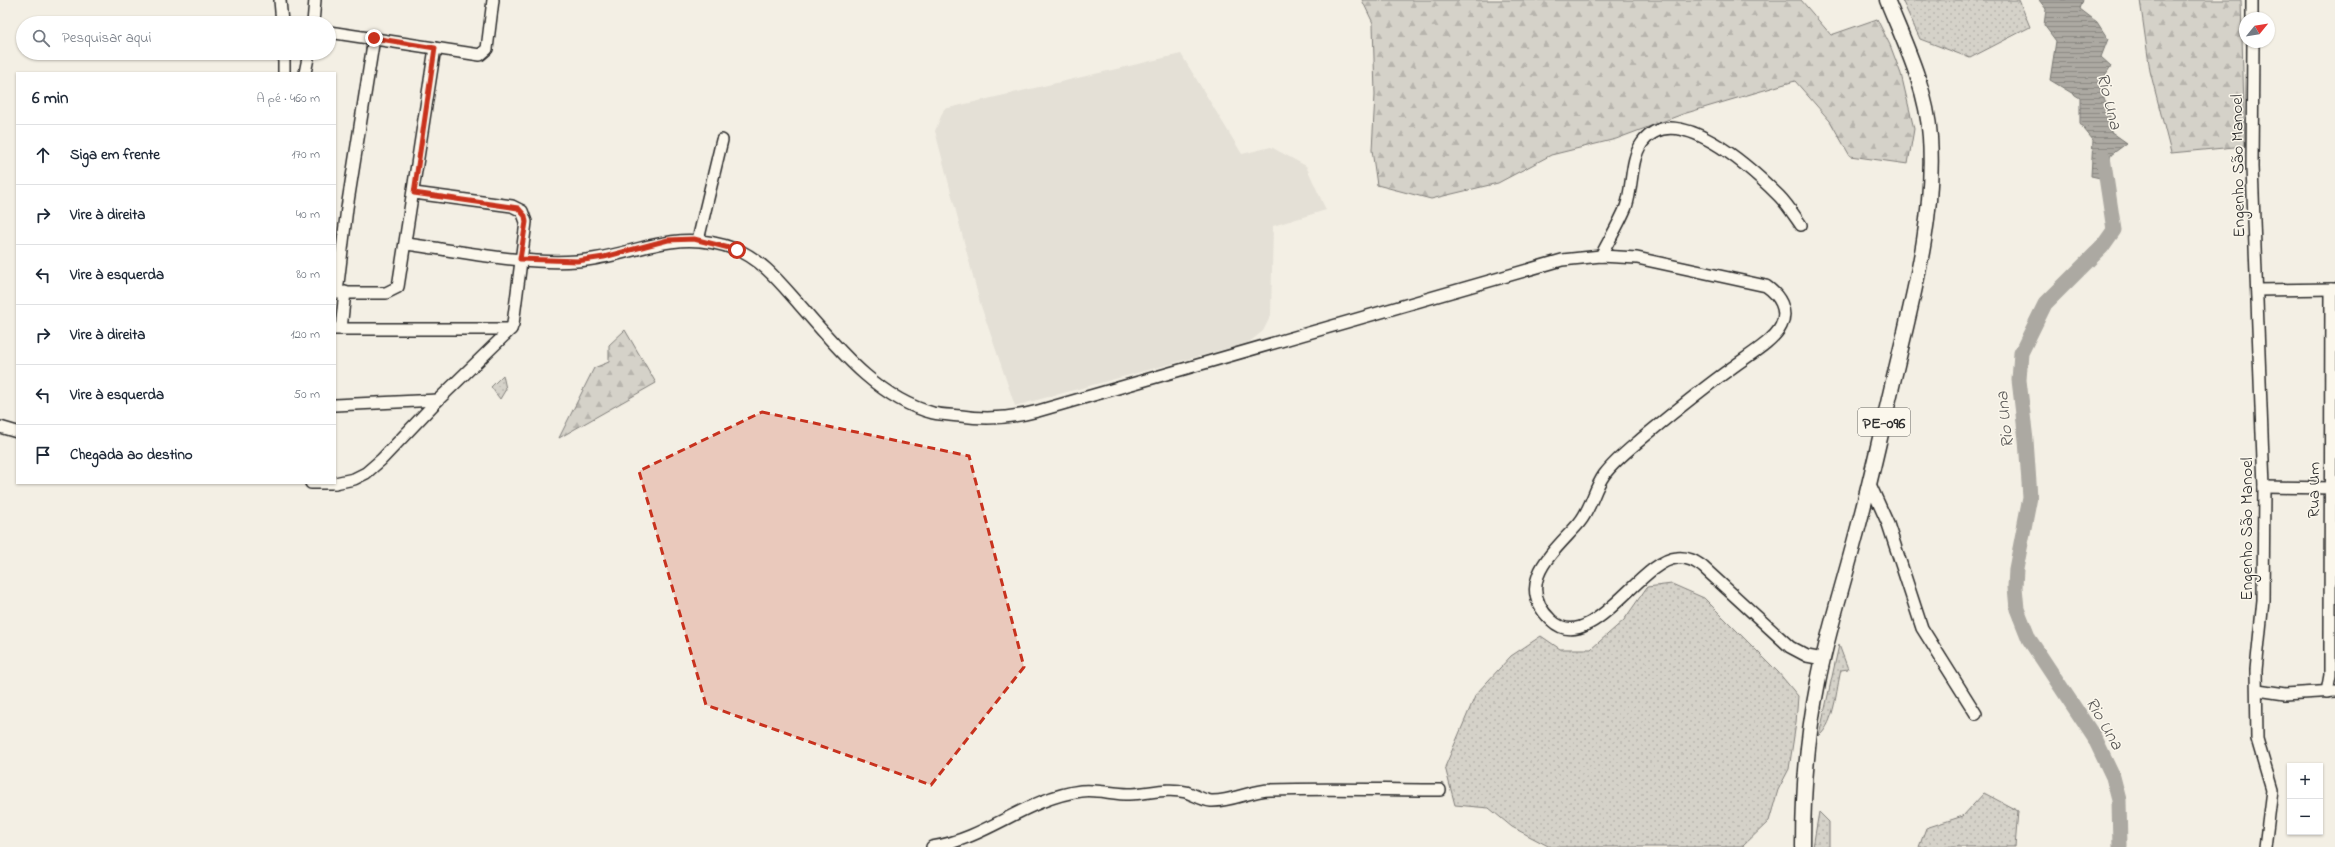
<!DOCTYPE html>
<html lang="pt">
<meta charset="utf-8">
<style>
body{margin:0;font-family:"Indie Flower",sans-serif;background:#f2f2f3;color:#1f2937}
.controls{position:absolute;right:12px;bottom:12px;display:grid;overflow:hidden;border-radius:0px;box-shadow:0 1px 3px #0004}
.controls button{width:36px;height:36px;display:grid;place-items:center;padding:0;border:0;border-bottom:1px solid #e0e1e3;background:#fff;color:#1f2937;font:20px sans-serif}
.compass{position:absolute;left:2239px;top:12px;width:36px;height:36px;border-radius:50%;background:#fff;box-shadow:0 1px 3px #0004;rotate:60deg}
.stop{position:absolute;width:12px;height:12px;margin:-9px;border:3px solid #c8321e;border-radius:50%;background:#fff}
.stop.end{background:#c8321e;border-color:#fff;box-shadow:0 1px 4px #0008}
.list{margin:0;padding:0;list-style:none}
h2{display:flex;justify-content:space-between;align-items:center;height:52px;margin:0;padding:0 16px;font-size:17px}
h2 small{font-size:13px;font-weight:400;color:#747a83}
.list li{display:grid;grid-template-columns:26px 1fr auto;gap:12px;align-items:center;box-sizing:border-box;height:60px;padding:0 16px;border-top:1px solid #e0e1e3}
.list b{display:block;font-size:15px;white-space:nowrap}
.list em{font-size:13px;font-style:normal;color:#747a83}
.icon{flex:none;width:22px;height:22px;fill:none;stroke:currentColor;stroke-width:2;stroke-linecap:round;stroke-linejoin:round}
.map{position:relative;flex:none;width:2335px;height:847px;overflow:hidden}
.search{position:absolute;background:#fff;box-shadow:0 1px 3px #0004;left:16px;top:16px;width:320px;height:44px;display:flex;align-items:center;gap:10px;box-sizing:border-box;padding:0 14px;border-radius:22px;color:#747a83;font-size:15px}
.panel{position:absolute;background:#fff;box-shadow:0 1px 3px #0004;left:16px;top:72px;width:320px;height:412px;border-radius:0px}
.map>svg:first-child{display:block}
</style>
<div class="map">
<svg width="2335" height="847" viewBox="0 0 2335 847">
<defs>
<pattern id="grass-dots" width="8" height="8" patternUnits="userSpaceOnUse"><rect width="8" height="8" fill="#d5d2c9"/><path d="M2 2h.1M6 6h.1" fill="none" stroke="#b7b4ad" stroke-width="1.8" stroke-linecap="round"/></pattern>
<pattern id="forest-firs" width="22" height="20" patternUnits="userSpaceOnUse"><rect width="22" height="20" fill="#d5d2c9"/><path d="M5 1l3.5 6h-7zM16 11l3.5 6h-7z" fill="#b7b4ad"/></pattern>
<pattern id="water-rules" width="6" height="5" patternUnits="userSpaceOnUse"><rect width="6" height="5" fill="#aca9a2"/><path d="M0 2.5h6" fill="none" stroke="#8c8a84"/></pattern>
</defs>
<rect width="100%" height="100%" fill="#f3efe4"/>
<filter id="ink" filterUnits="userSpaceOnUse"><feTurbulence type="fractalNoise" baseFrequency=".025" numOctaves="2"/><feDisplacementMap in="SourceGraphic" scale="8" xChannelSelector="R" yChannelSelector="G"/><feConvolveMatrix kernelMatrix="1 2 1 2 8 2 1 2 1" color-interpolation-filters="sRGB"/></filter>
<g filter="url(#ink)">
<!-- built -->
<polygon fill="#e4e0d6" points="1181,54 1242,154 1271,147 1306,166 1326,210 1273,226 1271,315 1263,331 1248,343 1015,406 980,303 935,131 944,109"/>
<!-- grass -->
<g fill="url(#grass-dots)" stroke="#807e7a">
<polygon points="1902,0 2019,0 2030,27 1970,58 1920,39"/>
<polygon points="503,375 506,389 500,399 491,387"/>
<polygon points="1672,584 1704,598 1778,672 1798,696 1796,723 1789,769 1778,790 1769,821 1742,847 1550,847 1512,827 1489,808 1455,805 1445,767 1476,694 1511,656 1541,636 1560,649 1591,649 1624,620 1647,587"/>
<path d="M1839,645L1848,669L1841,670C1836,690 1835,722 1819,736Z"/>
<polygon points="1984,793 2018,811 2015,847 1919,847 1926,828 1963,816"/>
<polygon points="1819,812 1829,822 1829,847 1813,847"/>
</g>
<!-- forest -->
<g fill="url(#forest-firs)" stroke="#807e7a">
<polygon points="1362,0 1801,0 1831,35 1877,19 1890,45 1901,74 1914,129 1908,164 1850,156 1830,121 1795,81 1683,114 1616,139 1551,155 1498,183 1431,199 1377,185 1372,150 1375,95 1373,23"/>
<polygon points="2140,0 2241,0 2245,146 2171,153 2150,71"/>
<polygon points="625,330 656,383 559,438 594,368 609,362 609,345"/>
</g>
<!-- water -->
<polygon fill="url(#water-rules)" stroke="#787772" points="2039,0 2083,0 2080,9 2097,22 2108,39 2101,57 2111,66 2099,85 2110,113 2110,131 2127,143 2111,155 2105,179 2091,176 2093,140 2080,124 2080,98 2050,80 2056,41 2044,25 2046,9"/>
<g fill="none" stroke-linecap="round" stroke-linejoin="round">
<!-- river -->
<polyline stroke="#aca9a2" stroke-width="15" points="2103,157 2114,230 2102,247 2045,304 2021,353 2019,380 2026,440 2030,497 2016,569 2015,587 2017,609 2029,639 2094,737 2113,777 2119,800 2120,847"/>
<defs>
<g id="minor">
<polyline points="280,0 282,23"/>
<polyline points="2252,0 2252,18"/>
<polyline points="313,23 315,0"/>
<polyline points="329,32 480,55 487,49 493,0"/>
<polyline points="2253,42 2252,167 2264,487 2263,600 2256,670 2257,739 2272,790 2265,847"/>
<polyline points="284,73 284,53"/>
<polyline points="305,73 309,53"/>
<polyline points="698,240 722,140"/>
<path d="M406,244C461,251 522,265 577,261C637,256 674,226 735,249C761,258 782,285 799,304C836,346 876,398 933,413C942,415 952,415 961,416C988,420 1012,418 1038,411L1562,260L1601,256L1637,258L1766,286C1779,295 1789,310 1781,326C1774,341 1746,357 1733,367C1703,388 1674,412 1645,436C1631,448 1615,460 1604,475C1594,489 1591,509 1579,523C1556,550 1512,583 1551,620C1590,658 1640,560 1677,558C1688,557 1695,561 1703,567L1790,647L1807,656L1823,659"/>
<path d="M1601,256C1609,240 1619,224 1626,207C1633,187 1630,160 1642,143C1675,97 1753,170 1779,196C1787,204 1794,215 1801,225"/>
<polyline points="2257,290 2335,289"/>
<polyline points="337,292 347,208 374,38"/>
<polyline points="335,293 386,293 398,287 435,48"/>
<polyline points="335,329 511,329"/>
<polyline points="341,329 345,292"/>
<polyline points="335,405 438,400"/>
<polyline points="0,427 17,432"/>
<polyline points="1869,482 1888,524 1922,628 1976,714"/>
<polyline points="311,483 334,483"/>
<polyline points="335,483 354,479 366,473 381,460 438,400 511,329 513,324 526,222 522,211 512,206 414,193"/>
<polyline points="2264,487 2335,488"/>
<polyline points="2258,690 2285,694 2335,691"/>
<polyline points="2327,692 2330,675 2330,642 2331,289"/>
<path d="M932,847C988,838 1026,798 1081,791C1097,789 1112,794 1129,794C1148,794 1166,787 1186,792C1195,795 1202,800 1211,801C1231,802 1251,790 1271,790C1327,788 1384,790 1440,790"/>
</g>
<path id="major" d="M1803,847C1803,791 1807,737 1818,682C1827,634 1843,586 1855,539C1871,481 1883,423 1897,365C1915,289 1935,215 1930,137C1927,89 1905,44 1887,0"/>
</defs>
<!-- minor casing -->
<use href="#minor" stroke="#2b2b2b" stroke-width="14"/>
<!-- major casing -->
<use href="#major" stroke="#2b2b2b" stroke-width="17"/>
<!-- minor -->
<use href="#minor" stroke="#fbf7ec" stroke-width="11"/>
<!-- major -->
<use href="#major" stroke="#fbf7ec" stroke-width="14"/>
</g>
</g>
<g fill="none" stroke-linecap="round" stroke-linejoin="round" filter="url(#ink)">
<!-- route -->
<polyline stroke="#c8321e" stroke-width="5" points="374,38 435,48 414,193 518,208 525,216 526,222 520,259 577,261 604,257 668,240 694,239 737,250"/>
</g>
<!-- marked area -->
<path fill="#c8321e" fill-opacity="0.2" stroke="#c8321e" stroke-width="3" stroke-dasharray="8 5" stroke-linejoin="round" d="M762,412L969,456L1024,667L931,785L706,705L639,471Z"/>
<g text-anchor="middle" stroke-width="3" stroke-linejoin="round" paint-order="stroke">
<!-- shield labels -->
<rect fill="#fbf7ec" stroke="#696865" stroke-width="1" x="1858" y="408" width="52" height="28" rx="3"/>
<g font-size="16" font-weight="bold" fill="#2b2b2b">
<text x="1884" y="428">PE-096</text>
</g>
<!-- street labels -->
<g font-size="17" fill="#2b2b2b" stroke="#fbf7ec">
<text transform="translate(2237 166) rotate(-91)" y="6">Engenho São Manoel</text>
<text transform="translate(2313 490) rotate(-89)" y="6">Rua Um</text>
<text transform="translate(2246 529) rotate(-90)" y="6">Engenho São Manoel</text>
</g>
<!-- water labels -->
<g font-size="18" font-style="italic" fill="#585755" stroke="#fbf7ec">
<text transform="translate(2110 101) rotate(76)" y="6">Rio Una</text>
<text transform="translate(2004 420) rotate(-96)" y="6">Rio Una</text>
<text transform="translate(2105 723) rotate(60)" y="6">Rio Una</text>
</g>
</g>
</svg>
<div class="controls">
<button>+</button>
<button>−</button>
</div>
<svg class="compass" viewBox="-18 -18 36 36"><path d="M0-13l5 13h-10z" fill="#e53935"/><path d="M0 13l5-13h-10z" fill="#747a83"/></svg>
<div class="stop" style="left:737px;top:250px"></div>
<div class="stop end" style="left:374px;top:38px"></div>
<div class="search"><svg class="icon" aria-label="search" viewBox="0 0 24 24"><circle cx="10" cy="10" r="6"/><path d="M15 15l6 6"/></svg>Pesquisar aqui</div>
<section class="panel">
<h2>6 min<small>A pé · 460 m</small></h2>
<ul class="list">
<li><svg class="icon" aria-label="ahead" viewBox="0 0 24 24"><path d="M12 20V5M6 11l6-6 6 6"/></svg><div><b>Siga em frente</b></div><em>170 m</em></li>
<li><svg class="icon" aria-label="right" viewBox="0 0 24 24"><path d="M7 20v-9h11M14 6l5 5-5 5"/></svg><div><b>Vire à direita</b></div><em>40 m</em></li>
<li><svg class="icon" aria-label="left" viewBox="0 0 24 24"><path d="M17 20v-9H6M10 6l-5 5 5 5"/></svg><div><b>Vire à esquerda</b></div><em>80 m</em></li>
<li><svg class="icon" aria-label="right" viewBox="0 0 24 24"><path d="M7 20v-9h11M14 6l5 5-5 5"/></svg><div><b>Vire à direita</b></div><em>120 m</em></li>
<li><svg class="icon" aria-label="left" viewBox="0 0 24 24"><path d="M17 20v-9H6M10 6l-5 5 5 5"/></svg><div><b>Vire à esquerda</b></div><em>50 m</em></li>
<li><svg class="icon" aria-label="arrive" viewBox="0 0 24 24"><path d="M6 21V4h12l-3 4 3 4H6"/></svg><div><b>Chegada ao destino</b></div></li>
</ul>
</section>
</div>
